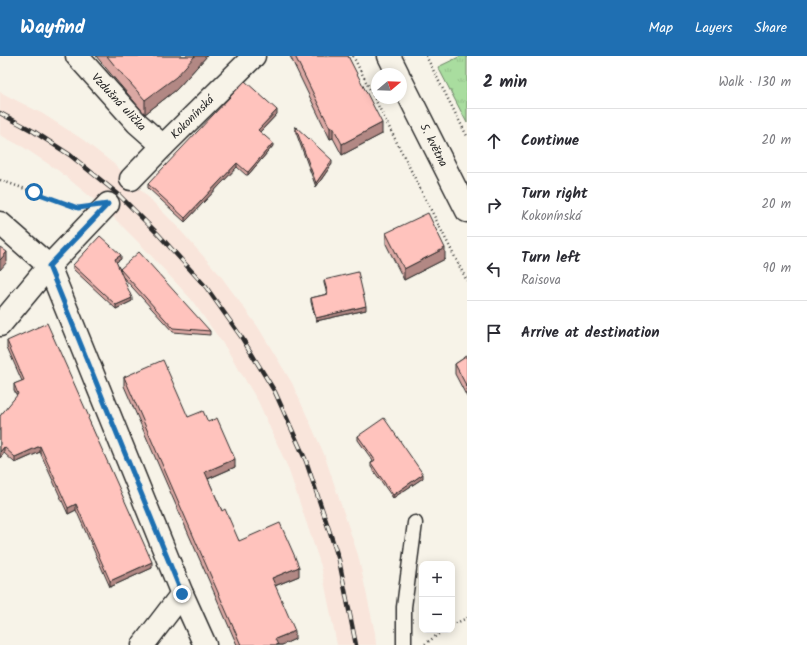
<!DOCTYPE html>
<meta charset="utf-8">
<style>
body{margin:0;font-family:Kalam,sans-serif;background:#f2f2f3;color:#2b2b33}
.controls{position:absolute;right:12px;bottom:12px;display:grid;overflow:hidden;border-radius:8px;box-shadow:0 2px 10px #0003}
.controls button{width:36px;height:36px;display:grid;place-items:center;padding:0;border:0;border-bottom:1px solid #e1e1e2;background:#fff;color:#2b2b33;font:20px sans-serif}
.compass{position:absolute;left:371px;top:12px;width:36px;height:36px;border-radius:50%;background:#fff;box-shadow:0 2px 10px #0003;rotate:71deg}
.stop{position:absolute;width:12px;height:12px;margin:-9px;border:3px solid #1f6fb2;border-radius:50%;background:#fff}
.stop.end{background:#1f6fb2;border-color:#fff;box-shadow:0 1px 4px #0008}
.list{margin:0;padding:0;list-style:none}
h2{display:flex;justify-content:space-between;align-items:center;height:52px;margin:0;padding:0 16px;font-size:17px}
h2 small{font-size:13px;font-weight:400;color:#7c7c81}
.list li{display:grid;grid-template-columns:26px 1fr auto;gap:12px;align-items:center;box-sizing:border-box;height:64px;padding:0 16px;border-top:1px solid #e1e1e2}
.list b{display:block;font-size:15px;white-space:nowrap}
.list p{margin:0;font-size:13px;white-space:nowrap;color:#7c7c81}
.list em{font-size:13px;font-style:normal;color:#7c7c81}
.icon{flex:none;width:22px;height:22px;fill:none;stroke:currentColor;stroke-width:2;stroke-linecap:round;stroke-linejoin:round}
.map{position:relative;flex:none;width:467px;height:589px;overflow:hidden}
header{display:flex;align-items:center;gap:24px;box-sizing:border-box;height:56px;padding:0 20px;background:#1f6fb2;color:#fff}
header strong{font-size:19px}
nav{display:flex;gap:22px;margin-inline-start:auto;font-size:14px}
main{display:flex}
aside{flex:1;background:#fff}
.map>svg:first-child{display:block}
</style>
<header>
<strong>Wayfind</strong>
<nav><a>Map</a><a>Layers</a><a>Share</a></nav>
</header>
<main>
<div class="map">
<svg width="467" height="589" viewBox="0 0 467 589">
<defs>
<pattern id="grass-tufts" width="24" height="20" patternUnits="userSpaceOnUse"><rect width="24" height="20" fill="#a9dd9f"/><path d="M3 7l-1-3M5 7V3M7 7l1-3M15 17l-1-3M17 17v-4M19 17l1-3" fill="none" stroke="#92be89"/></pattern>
</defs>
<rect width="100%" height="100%" fill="#f7f3e8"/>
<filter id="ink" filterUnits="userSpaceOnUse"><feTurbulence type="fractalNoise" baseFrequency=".025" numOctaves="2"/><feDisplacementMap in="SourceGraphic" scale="8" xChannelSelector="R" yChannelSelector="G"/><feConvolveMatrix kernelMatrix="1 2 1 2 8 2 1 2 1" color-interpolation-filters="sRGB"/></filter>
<g filter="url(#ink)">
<!-- built -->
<polygon fill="#f9e5db" points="0,36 43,58 82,83 114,108 131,124 172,165 220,219 258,271 292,327 324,398 358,499 375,577 376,589 337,589 321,510 288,412 258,345 226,292 191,243 144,192 104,152 59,115 23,91 0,79"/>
<!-- grass -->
<polygon fill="url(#grass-tufts)" stroke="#6a8465" points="461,0 467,0 467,67 438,11"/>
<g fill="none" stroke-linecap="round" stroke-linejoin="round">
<defs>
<polyline id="service" points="404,589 404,551 415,467"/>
<g id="minor">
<polyline points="77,0 137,67 163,90"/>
<polyline points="131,123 163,90 254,0"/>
<polyline points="0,167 49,210 182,538 205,589"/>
<polyline points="0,269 49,210 108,148"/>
<polyline points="143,589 182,538"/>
</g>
<g id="primary">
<polyline points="389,0 398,18"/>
<polyline points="401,24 467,155"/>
</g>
</defs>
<!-- service casing -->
<use href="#service" stroke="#2b2b2b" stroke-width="17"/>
<!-- minor casing -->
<use href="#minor" stroke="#2b2b2b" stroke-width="25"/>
<!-- primary casing -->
<use href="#primary" stroke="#2b2b2b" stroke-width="25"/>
<!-- path -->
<g stroke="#2b2b2b" stroke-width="2.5" stroke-dasharray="1 3" stroke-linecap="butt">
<polyline points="353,0 467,225"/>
<polyline points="426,0 467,80"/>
<polyline points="0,124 73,150"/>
<polyline points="452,569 467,562"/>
<polyline points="425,588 444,574"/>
</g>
<!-- service -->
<use href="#service" stroke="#f7f3e8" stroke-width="14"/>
<!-- minor -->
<use href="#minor" stroke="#f7f3e8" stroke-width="22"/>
<!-- primary -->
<use href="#primary" stroke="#f7f3e8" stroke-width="22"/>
<defs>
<polyline id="rail" points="0,57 33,75 70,99 118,138 158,178 206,231 242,282 275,336 306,405 339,504 356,589"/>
</defs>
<!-- rail casing -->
<use href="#rail" stroke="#2b2b2b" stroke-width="4.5"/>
<!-- rail -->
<use href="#rail" stroke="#f7f3e8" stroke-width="3" stroke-dasharray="9" stroke-linecap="butt"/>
</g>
<!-- wall -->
<g fill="#dba8a3" stroke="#2b2b2b">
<polygon points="96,0 207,0 176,34 145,58 115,23"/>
<polygon points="290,0 348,0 382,78 342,99 333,82 330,83"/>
<polygon points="277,58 260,76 273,90 248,119 246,119 237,111 185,166 148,132 148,128"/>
<polygon points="295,70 332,108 316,131 295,74"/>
<polygon points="386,177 445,203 404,224 386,188"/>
<polygon points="121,203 116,206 120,214 120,213 210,275 210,279 173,276 122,220 132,245 116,253 73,213 73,209"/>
<polygon points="324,224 366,254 316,265 311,246 311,242 327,238 324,227"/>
<polygon points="7,285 89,365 152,512 110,531 76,454 68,458 40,396 15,407 4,397 0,402 0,360 17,340 14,334 14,328 22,325 7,291"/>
<polygon points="467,300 467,341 455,318 455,308"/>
<polygon points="124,321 188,361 208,366 235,411 208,423 222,455 239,485 299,520 275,530 295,583 282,589 237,589 124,330"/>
<polygon points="358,380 423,422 393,442 371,411 371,407 373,405 358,384"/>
</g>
<!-- shaded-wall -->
<g fill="#b28884" stroke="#2b2b2b">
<polygon points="195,0 207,0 176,34 145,58 145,44"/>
<polygon points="277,54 277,58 258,78 258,74"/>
<polygon points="382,67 382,78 342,99 342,88"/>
<polygon points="333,71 333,82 330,83 330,72"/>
<polygon points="273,87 273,90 248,119 248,116"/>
<polygon points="332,104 332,108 316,131 316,127"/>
<polygon points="237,107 237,111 185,166 185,162"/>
<polygon points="445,192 445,203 404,224 404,213"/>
<polygon points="7,196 7,206 0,214 0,204"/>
<polygon points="121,199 121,203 115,207 115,203"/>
<polygon points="132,242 132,245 116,253 116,249"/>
<polygon points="366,250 366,254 316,265 316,262"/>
<polygon points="40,390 40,396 15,407 15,401"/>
<polygon points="4,391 4,397 0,402 0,396"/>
<polygon points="235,403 235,411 205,424 205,416"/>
<polygon points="423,418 423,422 393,442 393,439"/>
<polygon points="76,448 76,454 68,458 68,452"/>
<polygon points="152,506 152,512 110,531 110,525"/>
<polygon points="299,511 299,520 272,531 272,522"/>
<polygon points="295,575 295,583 282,589 275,589 275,583"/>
</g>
<!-- building -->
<g fill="#ffc3bd" stroke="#2b2b2b">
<polygon points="107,0 195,0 176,21 145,44 115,10"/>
<polygon points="295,0 348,0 382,67 342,88 333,71 330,72"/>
<polygon points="245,25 277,54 258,74 273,87 248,116 246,115 237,107 185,162 148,128"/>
<polygon points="295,70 332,104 316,127"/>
<polygon points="428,157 445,192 404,213 386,177"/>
<polygon points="100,180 121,199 115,203 132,242 116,249 73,209"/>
<polygon points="0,191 7,196 0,204"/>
<polygon points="139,196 210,275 173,272 120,213"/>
<polygon points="358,216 366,250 316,262 311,242 328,238 324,224"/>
<polygon points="47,267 89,361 88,362 152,506 110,525 76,448 68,452 40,390 15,401 4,391 0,396 0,360 18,338 14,328 24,324 7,285"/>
<polygon points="467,300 467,331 455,308"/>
<polygon points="163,304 188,361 203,355 208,366 217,362 235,403 205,416 222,455 225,453 239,485 280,467 295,501 299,511 272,522 295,575 275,583 278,589 241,589 124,321"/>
<polygon points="384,362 423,418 393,439 371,407 375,404 358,380"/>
</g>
</g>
<g fill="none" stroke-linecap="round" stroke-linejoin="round" filter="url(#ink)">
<!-- route -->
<polyline stroke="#1f6fb2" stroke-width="5" points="34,136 78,152 108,148 49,210 182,538"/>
</g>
<g text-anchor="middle" stroke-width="4" stroke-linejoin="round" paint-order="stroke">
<!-- street labels -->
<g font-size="12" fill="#2b2b2b" stroke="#f7f3e8">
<text transform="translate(119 46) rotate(47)" y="4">Vzdušná ulička</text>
<text transform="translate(192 61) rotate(-45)" y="4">Kokonínská</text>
<text transform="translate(434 89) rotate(63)" y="4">5. května</text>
</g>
</g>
</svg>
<div class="controls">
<button>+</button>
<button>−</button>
</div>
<svg class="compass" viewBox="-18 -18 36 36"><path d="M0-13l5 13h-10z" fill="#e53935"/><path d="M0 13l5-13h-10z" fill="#7c7c81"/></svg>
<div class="stop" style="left:34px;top:136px"></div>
<div class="stop end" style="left:182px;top:538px"></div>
</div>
<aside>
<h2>2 min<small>Walk · 130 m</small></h2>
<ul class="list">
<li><svg class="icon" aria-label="ahead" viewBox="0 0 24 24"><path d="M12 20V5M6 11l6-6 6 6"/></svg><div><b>Continue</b></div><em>20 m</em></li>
<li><svg class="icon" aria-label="right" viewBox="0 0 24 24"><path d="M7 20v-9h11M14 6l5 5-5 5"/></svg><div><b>Turn right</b><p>Kokonínská</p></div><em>20 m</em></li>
<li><svg class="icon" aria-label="left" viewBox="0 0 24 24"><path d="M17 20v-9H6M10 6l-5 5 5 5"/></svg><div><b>Turn left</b><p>Raisova</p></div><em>90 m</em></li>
<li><svg class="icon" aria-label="arrive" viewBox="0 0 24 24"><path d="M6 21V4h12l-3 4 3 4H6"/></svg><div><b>Arrive at destination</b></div></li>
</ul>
</aside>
</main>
